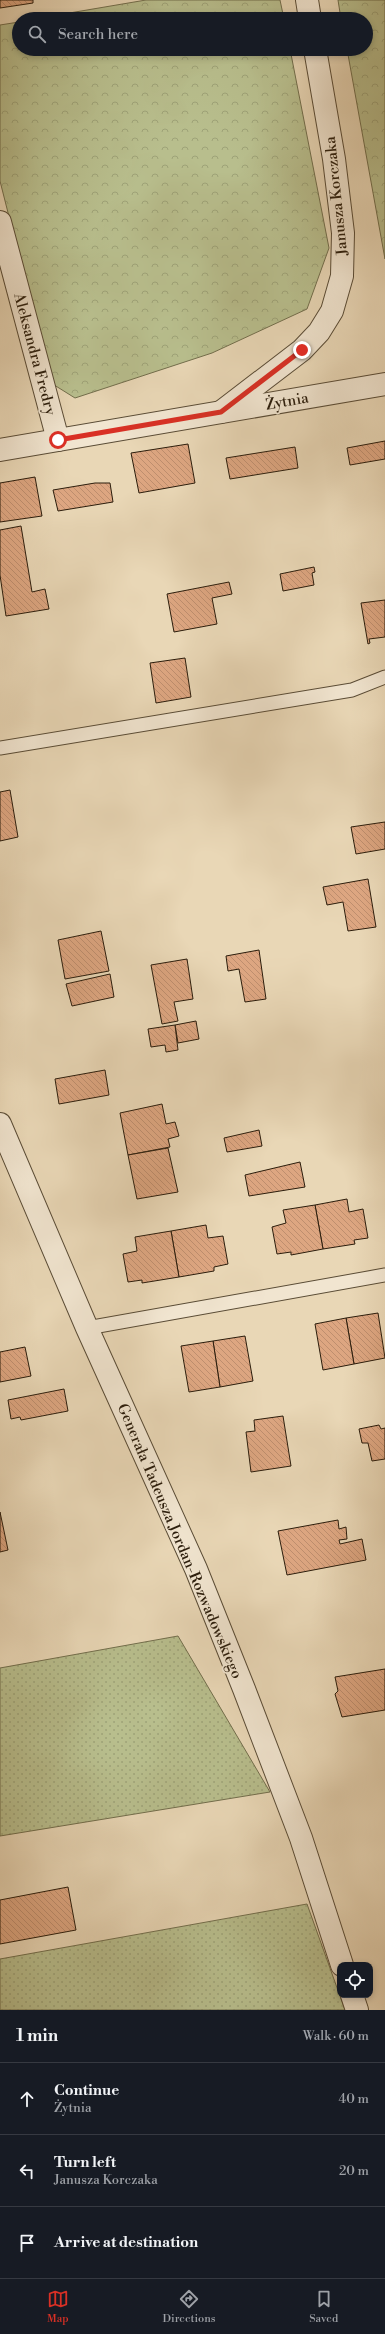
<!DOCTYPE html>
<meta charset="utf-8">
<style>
body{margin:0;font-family:"Libre Bodoni",serif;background:#242831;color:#f1f3f6}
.controls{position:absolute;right:12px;bottom:12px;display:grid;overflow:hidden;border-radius:8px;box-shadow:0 2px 6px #0003}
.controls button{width:36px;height:36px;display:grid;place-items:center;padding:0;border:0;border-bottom:1px solid #363941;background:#171b24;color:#f1f3f6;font:20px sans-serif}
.stop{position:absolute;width:12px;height:12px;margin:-9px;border:3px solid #d93025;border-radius:50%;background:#fff}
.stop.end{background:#d93025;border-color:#fff;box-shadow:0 1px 4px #0008}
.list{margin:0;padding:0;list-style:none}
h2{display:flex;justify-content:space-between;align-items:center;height:52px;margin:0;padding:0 16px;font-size:17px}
h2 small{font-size:13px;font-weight:400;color:#9ea1a6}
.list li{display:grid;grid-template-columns:26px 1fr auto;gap:12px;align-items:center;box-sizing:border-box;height:72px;padding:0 16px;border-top:1px solid #363941}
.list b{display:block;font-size:15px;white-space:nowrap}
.list p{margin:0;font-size:13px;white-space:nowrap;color:#9ea1a6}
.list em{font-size:13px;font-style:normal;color:#9ea1a6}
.icon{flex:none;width:22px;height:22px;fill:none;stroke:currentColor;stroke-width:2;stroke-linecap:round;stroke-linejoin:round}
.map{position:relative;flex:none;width:385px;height:2010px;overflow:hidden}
.search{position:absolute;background:#171b24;box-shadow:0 2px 6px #0003;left:12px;right:12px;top:12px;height:44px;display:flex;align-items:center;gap:10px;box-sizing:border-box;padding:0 14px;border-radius:22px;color:#9ea1a6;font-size:15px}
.sheet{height:268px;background:#171b24}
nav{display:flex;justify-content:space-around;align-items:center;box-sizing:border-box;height:56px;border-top:1px solid #363941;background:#171b24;font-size:11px;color:#9ea1a6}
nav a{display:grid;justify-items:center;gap:2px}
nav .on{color:#d93025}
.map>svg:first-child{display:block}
</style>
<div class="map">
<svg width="385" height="2010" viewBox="0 0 385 2010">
<defs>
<pattern id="grass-dots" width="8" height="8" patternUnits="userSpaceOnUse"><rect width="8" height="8" fill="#b8be8d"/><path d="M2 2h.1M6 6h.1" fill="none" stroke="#9ea378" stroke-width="1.8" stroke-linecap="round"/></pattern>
<pattern id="forest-crowns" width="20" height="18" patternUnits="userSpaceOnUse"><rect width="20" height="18" fill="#b8be8d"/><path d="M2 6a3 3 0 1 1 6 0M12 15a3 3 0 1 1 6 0" fill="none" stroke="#9ea378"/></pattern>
<pattern id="building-back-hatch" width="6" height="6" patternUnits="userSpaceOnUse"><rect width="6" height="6" fill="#dda681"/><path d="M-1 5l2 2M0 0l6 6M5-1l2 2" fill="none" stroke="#be8e6e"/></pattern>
</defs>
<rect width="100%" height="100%" fill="#e9d7b6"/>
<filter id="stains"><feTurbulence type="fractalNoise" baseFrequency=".005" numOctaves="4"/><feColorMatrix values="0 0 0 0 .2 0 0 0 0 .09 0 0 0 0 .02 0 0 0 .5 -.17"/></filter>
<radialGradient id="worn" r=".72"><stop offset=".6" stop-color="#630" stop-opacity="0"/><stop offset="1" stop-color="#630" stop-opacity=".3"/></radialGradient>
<!-- grass -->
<g fill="url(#grass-dots)" stroke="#726e4c">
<polygon points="178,1636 270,1792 0,1836 0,1668"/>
<polygon points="307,1904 345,2010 0,2010 0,1959"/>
</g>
<!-- forest -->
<g fill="url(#forest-crowns)" stroke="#726e4c">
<polygon points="146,0 280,0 284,19 34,19"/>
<polygon points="338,0 385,0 385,259 347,49 366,49 366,19 341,19"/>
<polygon points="19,22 19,49 290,49 329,248 307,309 212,353 75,398 51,383 0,181 0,25"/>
</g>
<!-- building -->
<g fill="url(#building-back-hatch)" stroke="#2b1d0c">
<polygon points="0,0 33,0 33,3 0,8"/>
<polygon points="385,441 385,459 350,465 347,448"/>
<polygon points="188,444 195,483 139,493 131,453"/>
<polygon points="295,447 298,468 230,479 226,458"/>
<polygon points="35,477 42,516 0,522 0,483"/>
<polygon points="95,483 110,483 113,502 58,511 53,490"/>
<polygon points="21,526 32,592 45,589 49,609 6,616 0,575 0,530"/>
<polygon points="314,567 315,572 312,573 314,585 283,591 280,574"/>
<polygon points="229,582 232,594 212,598 217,624 174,632 167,594"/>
<polygon points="385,600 385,637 369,639 370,643 368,644 361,603"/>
<polygon points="185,658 191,697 156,703 150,663"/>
<polygon points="10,790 18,837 0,841 0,792"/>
<polygon points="385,822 385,849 356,854 351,827"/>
<polygon points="368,879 376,927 348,931 343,902 327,905 323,887"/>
<polygon points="101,931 109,971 65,979 58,940"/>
<polygon points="259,950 266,999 245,1002 239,969 228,971 226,956"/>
<polygon points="187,959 193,999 174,1002 178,1021 162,1024 151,965"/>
<polygon points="110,974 114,997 72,1006 66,984"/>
<polygon points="196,1021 199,1039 178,1043 175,1025"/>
<polygon points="175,1025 178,1050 166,1052 165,1045 151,1047 148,1029"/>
<polygon points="105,1070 109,1095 59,1104 55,1079"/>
<polygon points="162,1104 166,1124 175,1122 179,1136 168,1139 170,1147 128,1155 120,1113"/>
<polygon points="259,1130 262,1146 227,1152 224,1138"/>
<polygon points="168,1148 178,1192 137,1199 128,1155"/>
<polygon points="300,1162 305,1187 249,1196 245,1175"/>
<polygon points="347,1199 349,1212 363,1209 368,1238 354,1240 355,1244 323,1249 315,1205"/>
<polygon points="315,1205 323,1249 291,1255 291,1252 277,1254 272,1227 286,1223 283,1210"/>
<polygon points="206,1225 208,1238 223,1236 228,1264 214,1267 214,1271 179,1277 171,1231"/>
<polygon points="171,1231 179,1277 142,1283 142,1280 128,1282 123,1254 137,1251 135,1237"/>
<polygon points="378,1313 385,1358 354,1364 346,1318"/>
<polygon points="346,1318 354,1364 323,1370 315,1324"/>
<polygon points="245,1336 253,1381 220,1387 213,1341"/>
<polygon points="213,1341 220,1387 189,1392 181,1346"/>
<polygon points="25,1347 31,1376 0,1382 0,1352"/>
<polygon points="64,1389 68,1411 21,1420 20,1417 11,1419 8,1400"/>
<polygon points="283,1416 291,1466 251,1472 246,1432 255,1431 254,1420"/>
<polygon points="379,1425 381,1429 385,1428 385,1459 372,1461 368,1443 362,1443 359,1429"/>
<polygon points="0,1512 8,1550 0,1552"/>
<polygon points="338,1520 339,1529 346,1527 347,1539 339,1540 340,1544 362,1539 366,1560 287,1575 278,1531"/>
<polygon points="385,1669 385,1710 342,1717 335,1694 338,1691 335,1677"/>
<polygon points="68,1887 76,1930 0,1944 0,1900"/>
</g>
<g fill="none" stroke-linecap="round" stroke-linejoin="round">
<defs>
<g id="service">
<polyline points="0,748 352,690 385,677"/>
<polyline points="87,1328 385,1275"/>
</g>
<g id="minor">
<polyline points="307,0 310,19"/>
<polyline points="0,222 58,440"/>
<polyline points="221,412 302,350 319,332 332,311 342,276 343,233 334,159 315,49"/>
<polyline points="0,450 385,384"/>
<polyline points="0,1124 87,1328 196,1569 244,1689 301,1838 342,1965"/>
<polyline points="352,1995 357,2010"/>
</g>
</defs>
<!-- service casing -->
<use href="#service" stroke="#5a4c36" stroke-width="15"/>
<!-- minor casing -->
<use href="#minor" stroke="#5a4c36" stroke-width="24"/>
<!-- service -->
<use href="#service" stroke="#f1e5d0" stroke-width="13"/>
<!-- minor -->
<use href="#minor" stroke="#f1e5d0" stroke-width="22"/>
</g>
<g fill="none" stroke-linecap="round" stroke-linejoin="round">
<!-- route -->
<polyline stroke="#d93025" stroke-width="5" points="58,440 221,412 302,350"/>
</g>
<g text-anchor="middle" stroke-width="3.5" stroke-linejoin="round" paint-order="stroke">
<!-- street labels -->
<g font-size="15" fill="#2b1d0c" stroke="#f1e5d0">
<text transform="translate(336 196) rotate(-96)" y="5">Janusza Korczaka</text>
<text transform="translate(35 354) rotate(75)" y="5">Aleksandra Fredry</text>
<text transform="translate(287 401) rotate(-10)" y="5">Żytnia</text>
<text transform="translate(180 1541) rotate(67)" y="5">Generała Tadeusza Jordan-Rozwadowskiego</text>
</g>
</g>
<rect width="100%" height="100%" filter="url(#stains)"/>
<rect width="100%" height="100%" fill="url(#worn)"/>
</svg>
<div class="controls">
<button><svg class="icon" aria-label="locate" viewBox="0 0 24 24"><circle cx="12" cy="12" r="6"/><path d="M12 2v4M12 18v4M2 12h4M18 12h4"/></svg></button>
</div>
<div class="stop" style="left:58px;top:440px"></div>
<div class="stop end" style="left:302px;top:350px"></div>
<div class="search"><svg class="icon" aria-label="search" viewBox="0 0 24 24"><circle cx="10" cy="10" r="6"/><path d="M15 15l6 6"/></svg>Search here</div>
</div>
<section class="sheet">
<h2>1 min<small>Walk · 60 m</small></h2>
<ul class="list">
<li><svg class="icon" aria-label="ahead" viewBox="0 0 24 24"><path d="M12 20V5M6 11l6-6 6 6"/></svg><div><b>Continue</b><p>Żytnia</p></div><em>40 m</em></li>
<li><svg class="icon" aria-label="left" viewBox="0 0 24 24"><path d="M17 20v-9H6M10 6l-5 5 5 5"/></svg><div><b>Turn left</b><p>Janusza Korczaka</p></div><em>20 m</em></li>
<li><svg class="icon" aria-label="arrive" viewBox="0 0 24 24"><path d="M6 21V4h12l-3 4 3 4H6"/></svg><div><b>Arrive at destination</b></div></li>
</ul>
</section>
<nav>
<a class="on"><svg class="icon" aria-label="map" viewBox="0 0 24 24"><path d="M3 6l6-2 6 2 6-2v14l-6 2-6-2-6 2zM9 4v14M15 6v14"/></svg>Map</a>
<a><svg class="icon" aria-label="directions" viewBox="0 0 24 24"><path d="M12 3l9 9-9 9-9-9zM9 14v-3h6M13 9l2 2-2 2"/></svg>Directions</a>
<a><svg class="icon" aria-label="saved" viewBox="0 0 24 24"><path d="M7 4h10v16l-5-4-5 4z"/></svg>Saved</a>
</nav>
